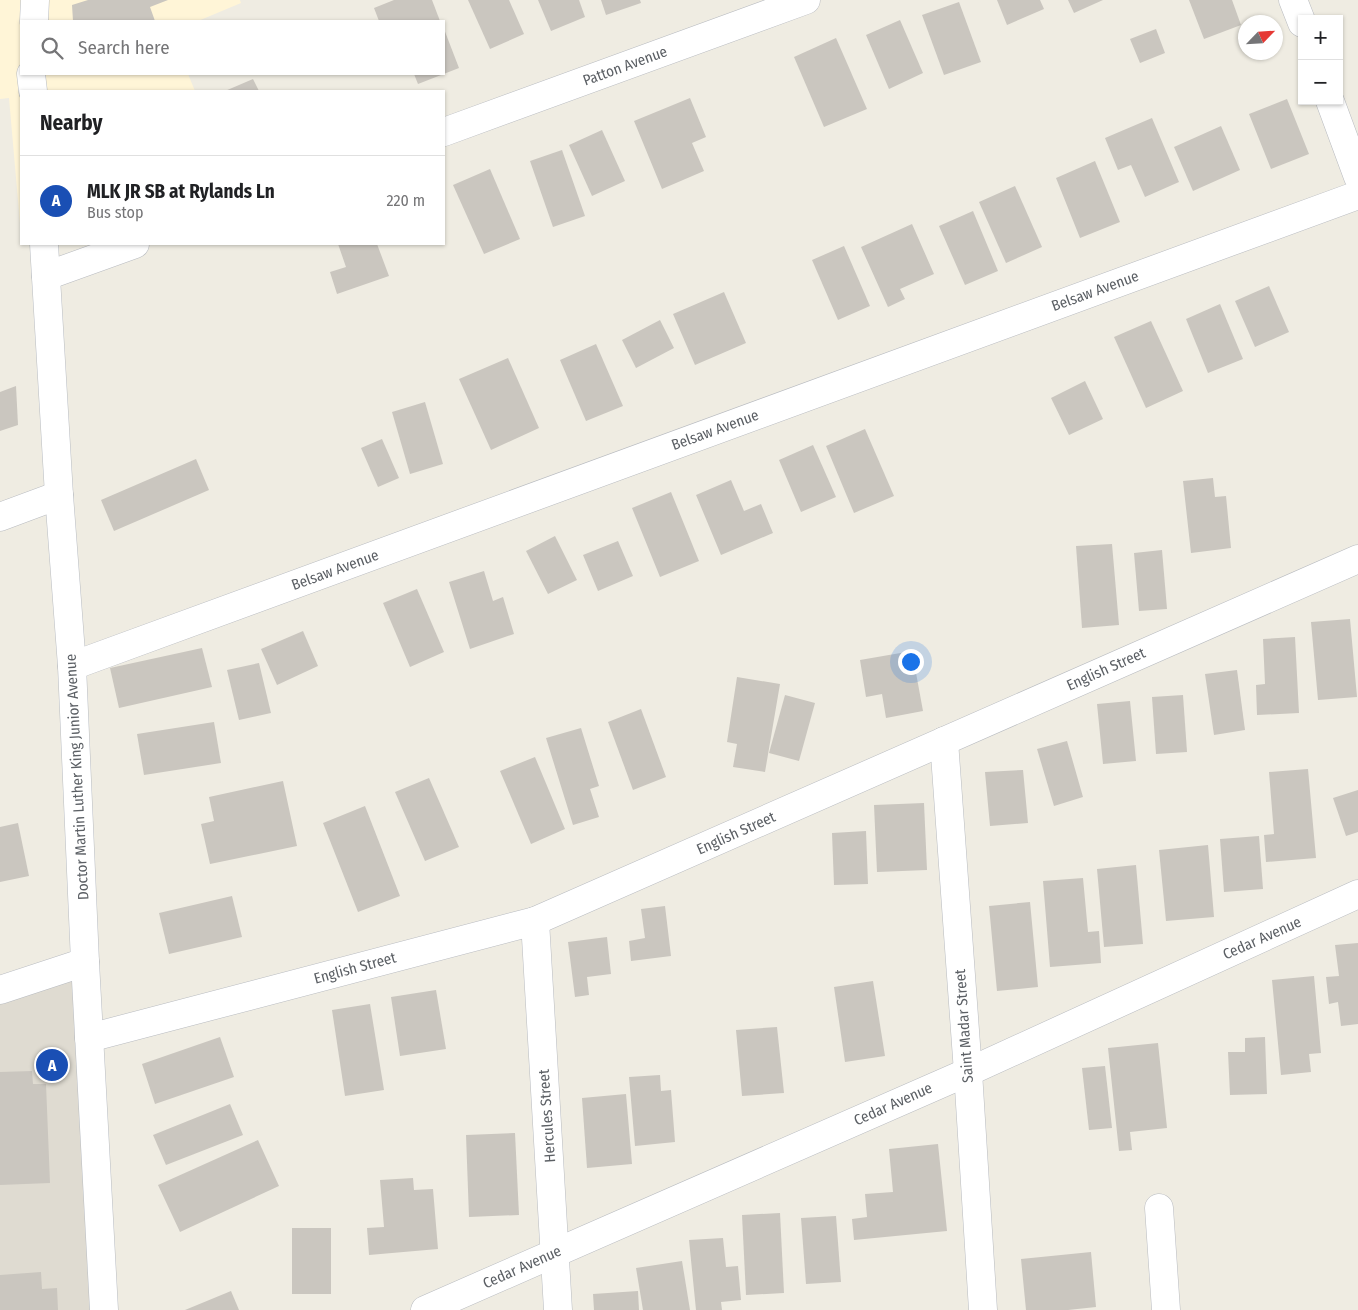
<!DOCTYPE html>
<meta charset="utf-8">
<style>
body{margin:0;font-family:"Fira Sans Condensed",sans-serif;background:#f2f2f2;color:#202124}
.controls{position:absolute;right:15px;top:15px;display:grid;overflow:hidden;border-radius:0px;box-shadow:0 1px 4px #0004}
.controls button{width:45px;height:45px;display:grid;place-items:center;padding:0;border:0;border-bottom:1px solid #e0e0e0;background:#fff;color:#202124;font:25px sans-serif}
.compass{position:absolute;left:1238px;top:15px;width:45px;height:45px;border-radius:50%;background:#fff;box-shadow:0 1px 4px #0004;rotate:65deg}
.you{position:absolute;left:910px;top:661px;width:18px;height:18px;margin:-12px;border:4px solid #fff;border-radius:50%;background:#1a73e8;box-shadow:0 0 0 8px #1a73e833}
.badge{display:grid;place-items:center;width:32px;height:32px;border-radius:50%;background:#2563eb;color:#fff;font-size:16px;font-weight:700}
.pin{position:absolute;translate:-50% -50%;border:2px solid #fff;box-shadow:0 1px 5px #0006}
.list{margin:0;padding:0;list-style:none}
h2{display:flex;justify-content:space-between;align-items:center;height:65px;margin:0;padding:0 20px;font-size:21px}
h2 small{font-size:16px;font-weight:400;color:#757577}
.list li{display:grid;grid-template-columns:32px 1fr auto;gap:15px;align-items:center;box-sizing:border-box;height:90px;padding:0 20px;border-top:1px solid #e0e0e0}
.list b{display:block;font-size:19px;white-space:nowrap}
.list p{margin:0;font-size:16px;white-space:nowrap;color:#757577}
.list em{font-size:16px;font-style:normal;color:#757577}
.icon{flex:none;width:28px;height:28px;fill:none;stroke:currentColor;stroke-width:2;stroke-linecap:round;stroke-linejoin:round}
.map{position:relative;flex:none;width:1358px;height:1310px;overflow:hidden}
.search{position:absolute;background:#fff;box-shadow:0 1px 4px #0004;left:20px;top:20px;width:425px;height:55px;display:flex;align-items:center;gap:12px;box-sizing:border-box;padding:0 18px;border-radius:0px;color:#757577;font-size:19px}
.panel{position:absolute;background:#fff;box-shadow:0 1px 4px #0004;left:20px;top:90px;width:425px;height:155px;border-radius:0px}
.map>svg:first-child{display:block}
</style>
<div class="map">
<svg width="1358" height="1310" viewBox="0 0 1358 1310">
<rect width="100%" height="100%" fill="#efece2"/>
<!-- commercial -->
<polygon fill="#fff5d7" points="0,0 240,0 241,3 198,21 21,21 21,74 188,74 195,91 21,91 21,235 9,98 0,99"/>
<!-- education -->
<polygon fill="#dfdbd1" points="85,962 104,1310 0,1310 0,990"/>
<!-- building -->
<g fill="#cac6bf">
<polygon points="88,0 168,0 150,7 155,21 73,21 72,5"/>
<polygon points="394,0 432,0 440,21 379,21 374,8"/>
<polygon points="468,0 509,0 524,34 490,49"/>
<polygon points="538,0 579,0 585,17 551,31"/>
<polygon points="601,0 640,0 641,3 606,15"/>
<polygon points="997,0 1040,0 1044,9 1007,25"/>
<polygon points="1068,0 1103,0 1074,13"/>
<polygon points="1189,0 1232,0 1241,25 1204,39"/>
<polygon points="959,2 981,62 944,75 922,15"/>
<polygon points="900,20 923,73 889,89 866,35"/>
<polygon points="444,29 459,68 418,84 414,74 444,74"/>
<polygon points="1156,29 1165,53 1140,63 1130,39"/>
<polygon points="836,38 867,109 824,127 794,57"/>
<polygon points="253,79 259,91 225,91"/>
<polygon points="690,98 706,137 692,143 704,171 662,189 634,121"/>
<polygon points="1287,99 1309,154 1271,169 1249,114"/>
<polygon points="1152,118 1179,182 1145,197 1131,165 1118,170 1105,138"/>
<polygon points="1221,126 1240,170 1193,191 1174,147"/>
<polygon points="602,130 625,181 592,196 569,145"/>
<polygon points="562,150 585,216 553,227 530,161"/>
<polygon points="1095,161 1120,222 1080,238 1056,178"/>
<polygon points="490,169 520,239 484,254 453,185"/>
<polygon points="1015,186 1042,247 1006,263 979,202"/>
<polygon points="973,211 998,271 965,285 939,226"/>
<polygon points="912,224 934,274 900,289 905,299 888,307 861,247"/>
<polygon points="338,244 377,244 389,276 337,294 330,272 346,267"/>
<polygon points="844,246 870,306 838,320 812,260"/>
<polygon points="1269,286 1289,332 1255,347 1235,301"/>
<polygon points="724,292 746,343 695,365 673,314"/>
<polygon points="1220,304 1243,359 1208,373 1186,319"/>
<polygon points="660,320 674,348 636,368 622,340"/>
<polygon points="1151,321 1183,391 1146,408 1114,337"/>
<polygon points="596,344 623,406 586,421 560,360"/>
<polygon points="508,358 539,428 491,450 459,379"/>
<polygon points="1085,381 1103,419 1069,435 1051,398"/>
<polygon points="16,386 18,425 0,431 0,392"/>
<polygon points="425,402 443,464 410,474 392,412"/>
<polygon points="865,429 894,496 854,513 826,446"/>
<polygon points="382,439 399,478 378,487 361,448"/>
<polygon points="813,445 836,497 801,512 779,460"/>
<polygon points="196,459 209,490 114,531 101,500"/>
<polygon points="1213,478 1215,497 1226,496 1231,548 1191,553 1183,481"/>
<polygon points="731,480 744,511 761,504 773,533 721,555 696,495"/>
<polygon points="671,492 699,561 660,577 632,508"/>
<polygon points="555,536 577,580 548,594 526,551"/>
<polygon points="618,541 633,576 598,591 583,555"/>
<polygon points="1112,544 1119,625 1082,628 1076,546"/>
<polygon points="1162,550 1167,609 1139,611 1134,553"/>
<polygon points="484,571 493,601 503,597 514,634 470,649 449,582"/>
<polygon points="417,589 444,652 410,667 383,603"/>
<polygon points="1350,619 1357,697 1318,700 1311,622"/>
<polygon points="303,631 318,666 277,685 261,649"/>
<polygon points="1295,637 1299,713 1257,715 1256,685 1265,684 1263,639"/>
<polygon points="202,648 212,687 119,708 110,668"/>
<polygon points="912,651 923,711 886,718 882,694 866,697 860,660"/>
<polygon points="259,663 271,713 239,720 227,670"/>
<polygon points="1237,670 1245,730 1214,735 1205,674"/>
<polygon points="737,677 780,684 765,772 733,767 737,744 727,742"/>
<polygon points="785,695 815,703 799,761 769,753"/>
<polygon points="1183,695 1187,752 1156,754 1152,697"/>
<polygon points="1130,701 1136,761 1103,764 1097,704"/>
<polygon points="641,709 666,777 633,790 608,722"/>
<polygon points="214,722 221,763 144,775 137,734"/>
<polygon points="581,728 599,786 590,789 599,817 573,825 546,738"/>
<polygon points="1067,741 1083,797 1054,806 1037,749"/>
<polygon points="535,757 565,829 531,844 500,771"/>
<polygon points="1308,769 1316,858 1266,862 1264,835 1274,834 1269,772"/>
<polygon points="1023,770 1028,823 990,826 985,772"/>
<polygon points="429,778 459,847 425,861 395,792"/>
<polygon points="283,781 297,846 210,864 201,824 214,821 209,797"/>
<polygon points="1358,790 1358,832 1346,836 1333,798"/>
<polygon points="924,803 927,870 877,872 874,805"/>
<polygon points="365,806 400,896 358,912 323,823"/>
<polygon points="18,823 29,876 0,882 0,827"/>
<polygon points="866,831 868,884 834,885 832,833"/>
<polygon points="1259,836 1263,889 1224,892 1220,839"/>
<polygon points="1208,845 1214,917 1166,921 1159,850"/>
<polygon points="1136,865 1143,944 1104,947 1097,869"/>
<polygon points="1083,878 1088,932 1099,931 1101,963 1050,967 1043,881"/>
<polygon points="232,896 242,937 169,954 159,913"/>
<polygon points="1030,902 1038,987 997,991 989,906"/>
<polygon points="665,906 671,956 631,961 629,941 645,938 641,909"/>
<polygon points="607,937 611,974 587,977 589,995 575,997 568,942"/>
<polygon points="1358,943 1358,1024 1341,1026 1338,1002 1329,1004 1326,977 1339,976 1335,945"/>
<polygon points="1314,976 1321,1053 1309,1054 1311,1072 1281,1075 1272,980"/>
<polygon points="873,981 885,1056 845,1062 834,987"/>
<polygon points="436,990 446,1049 400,1056 391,997"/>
<polygon points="370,1004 384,1090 345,1096 332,1010"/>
<polygon points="777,1027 784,1093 742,1096 736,1030"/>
<polygon points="220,1037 234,1077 155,1104 142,1064"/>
<polygon points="1265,1037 1267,1094 1230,1095 1228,1052 1245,1052 1245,1038"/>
<polygon points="1158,1043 1167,1128 1130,1132 1132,1150 1119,1151 1108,1048"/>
<polygon points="1105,1066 1112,1128 1089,1130 1082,1068"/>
<polygon points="32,1071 33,1084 46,1084 50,1183 0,1185 0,1072"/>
<polygon points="660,1075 661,1091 671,1090 675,1142 635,1146 629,1077"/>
<polygon points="626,1094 632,1164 587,1168 582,1098"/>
<polygon points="230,1104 243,1135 166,1165 153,1135"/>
<polygon points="515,1133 519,1215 469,1217 466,1135"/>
<polygon points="258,1140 279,1186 180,1232 158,1185"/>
<polygon points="938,1144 947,1231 854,1240 852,1219 867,1217 865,1194 893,1192 889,1149"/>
<polygon points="413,1178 414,1190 433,1189 438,1249 369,1255 367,1228 384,1227 380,1180"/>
<polygon points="780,1213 784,1293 746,1295 742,1215"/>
<polygon points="836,1216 841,1282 806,1284 801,1218"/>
<rect x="292" y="1228" width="39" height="66"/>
<polygon points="723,1238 726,1267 738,1266 741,1300 721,1302 722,1310 696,1310 689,1240"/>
<polygon points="1091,1252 1096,1307 1068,1310 1026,1310 1021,1259"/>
<polygon points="682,1261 690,1310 643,1310 636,1268"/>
<polygon points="41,1272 42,1289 57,1288 58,1310 0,1310 0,1275"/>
<polygon points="231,1291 239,1310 185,1310"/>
<polygon points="638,1291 639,1310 594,1310 593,1294"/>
</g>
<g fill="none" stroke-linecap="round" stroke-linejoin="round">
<defs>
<g id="minor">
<polyline points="1293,0 1302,23"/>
<polyline points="1330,101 1358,177"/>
<polyline points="444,132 806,0"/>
<polyline points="46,276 135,244"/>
<polyline points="0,517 59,495"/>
<polyline points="72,666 1358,195"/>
<polyline points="944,741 968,1072 983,1310"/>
<polyline points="535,921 558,1310"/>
<polyline points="0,990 85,962"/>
<polyline points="89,1038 535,921 1358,559"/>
<polyline points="1159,1208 1166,1310"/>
<polyline points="425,1310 968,1072 1358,894"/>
</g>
<g id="secondary">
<polyline points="34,21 35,0"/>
<polyline points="31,74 33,91"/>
<polyline points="44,244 59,495 72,666 85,962 104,1310"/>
</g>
</defs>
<!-- minor casing -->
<use href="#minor" stroke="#b8bbc0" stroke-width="29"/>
<!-- secondary casing -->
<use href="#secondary" stroke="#b8bcc2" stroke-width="29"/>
<!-- minor -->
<use href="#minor" stroke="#fff" stroke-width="28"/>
<!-- secondary -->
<use href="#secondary" stroke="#fff" stroke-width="28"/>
</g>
<g text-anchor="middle" stroke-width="4" stroke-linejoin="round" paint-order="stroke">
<!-- street labels -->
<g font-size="15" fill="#5b5f64" stroke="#fff">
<text transform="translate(625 66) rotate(-20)" y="5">Patton Avenue</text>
<text transform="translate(1095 291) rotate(-20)" y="5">Belsaw Avenue</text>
<text transform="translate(715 430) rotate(-20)" y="5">Belsaw Avenue</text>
<text transform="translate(335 570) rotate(-20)" y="5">Belsaw Avenue</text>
<text transform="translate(1106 669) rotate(-24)" y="5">English Street</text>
<text transform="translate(77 777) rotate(-93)" y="5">Doctor Martin Luther King Junior Avenue</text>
<text transform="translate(736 833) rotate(-24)" y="5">English Street</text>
<text transform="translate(1262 938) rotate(-24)" y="5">Cedar Avenue</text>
<text transform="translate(355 968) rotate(-15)" y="5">English Street</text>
<text transform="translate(964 1026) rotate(-94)" y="5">Saint Madar Street</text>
<text transform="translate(893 1104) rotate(-24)" y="5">Cedar Avenue</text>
<text transform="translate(547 1116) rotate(-94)" y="5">Hercules Street</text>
<text transform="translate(522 1267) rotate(-24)" y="5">Cedar Avenue</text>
</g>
</g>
</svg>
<div class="controls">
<button>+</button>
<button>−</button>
</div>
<svg class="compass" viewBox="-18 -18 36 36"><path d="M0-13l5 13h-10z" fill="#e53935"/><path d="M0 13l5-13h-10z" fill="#757577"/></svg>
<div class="you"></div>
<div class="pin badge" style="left:52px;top:1065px;background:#1a4fb4">A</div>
<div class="search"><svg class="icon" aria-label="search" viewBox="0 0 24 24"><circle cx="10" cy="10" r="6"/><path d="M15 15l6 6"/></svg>Search here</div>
<section class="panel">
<h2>Nearby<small></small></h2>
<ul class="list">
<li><span class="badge" style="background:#1a4fb4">A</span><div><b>MLK JR SB at Rylands Ln</b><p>Bus stop</p></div><em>220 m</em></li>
</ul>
</section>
</div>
